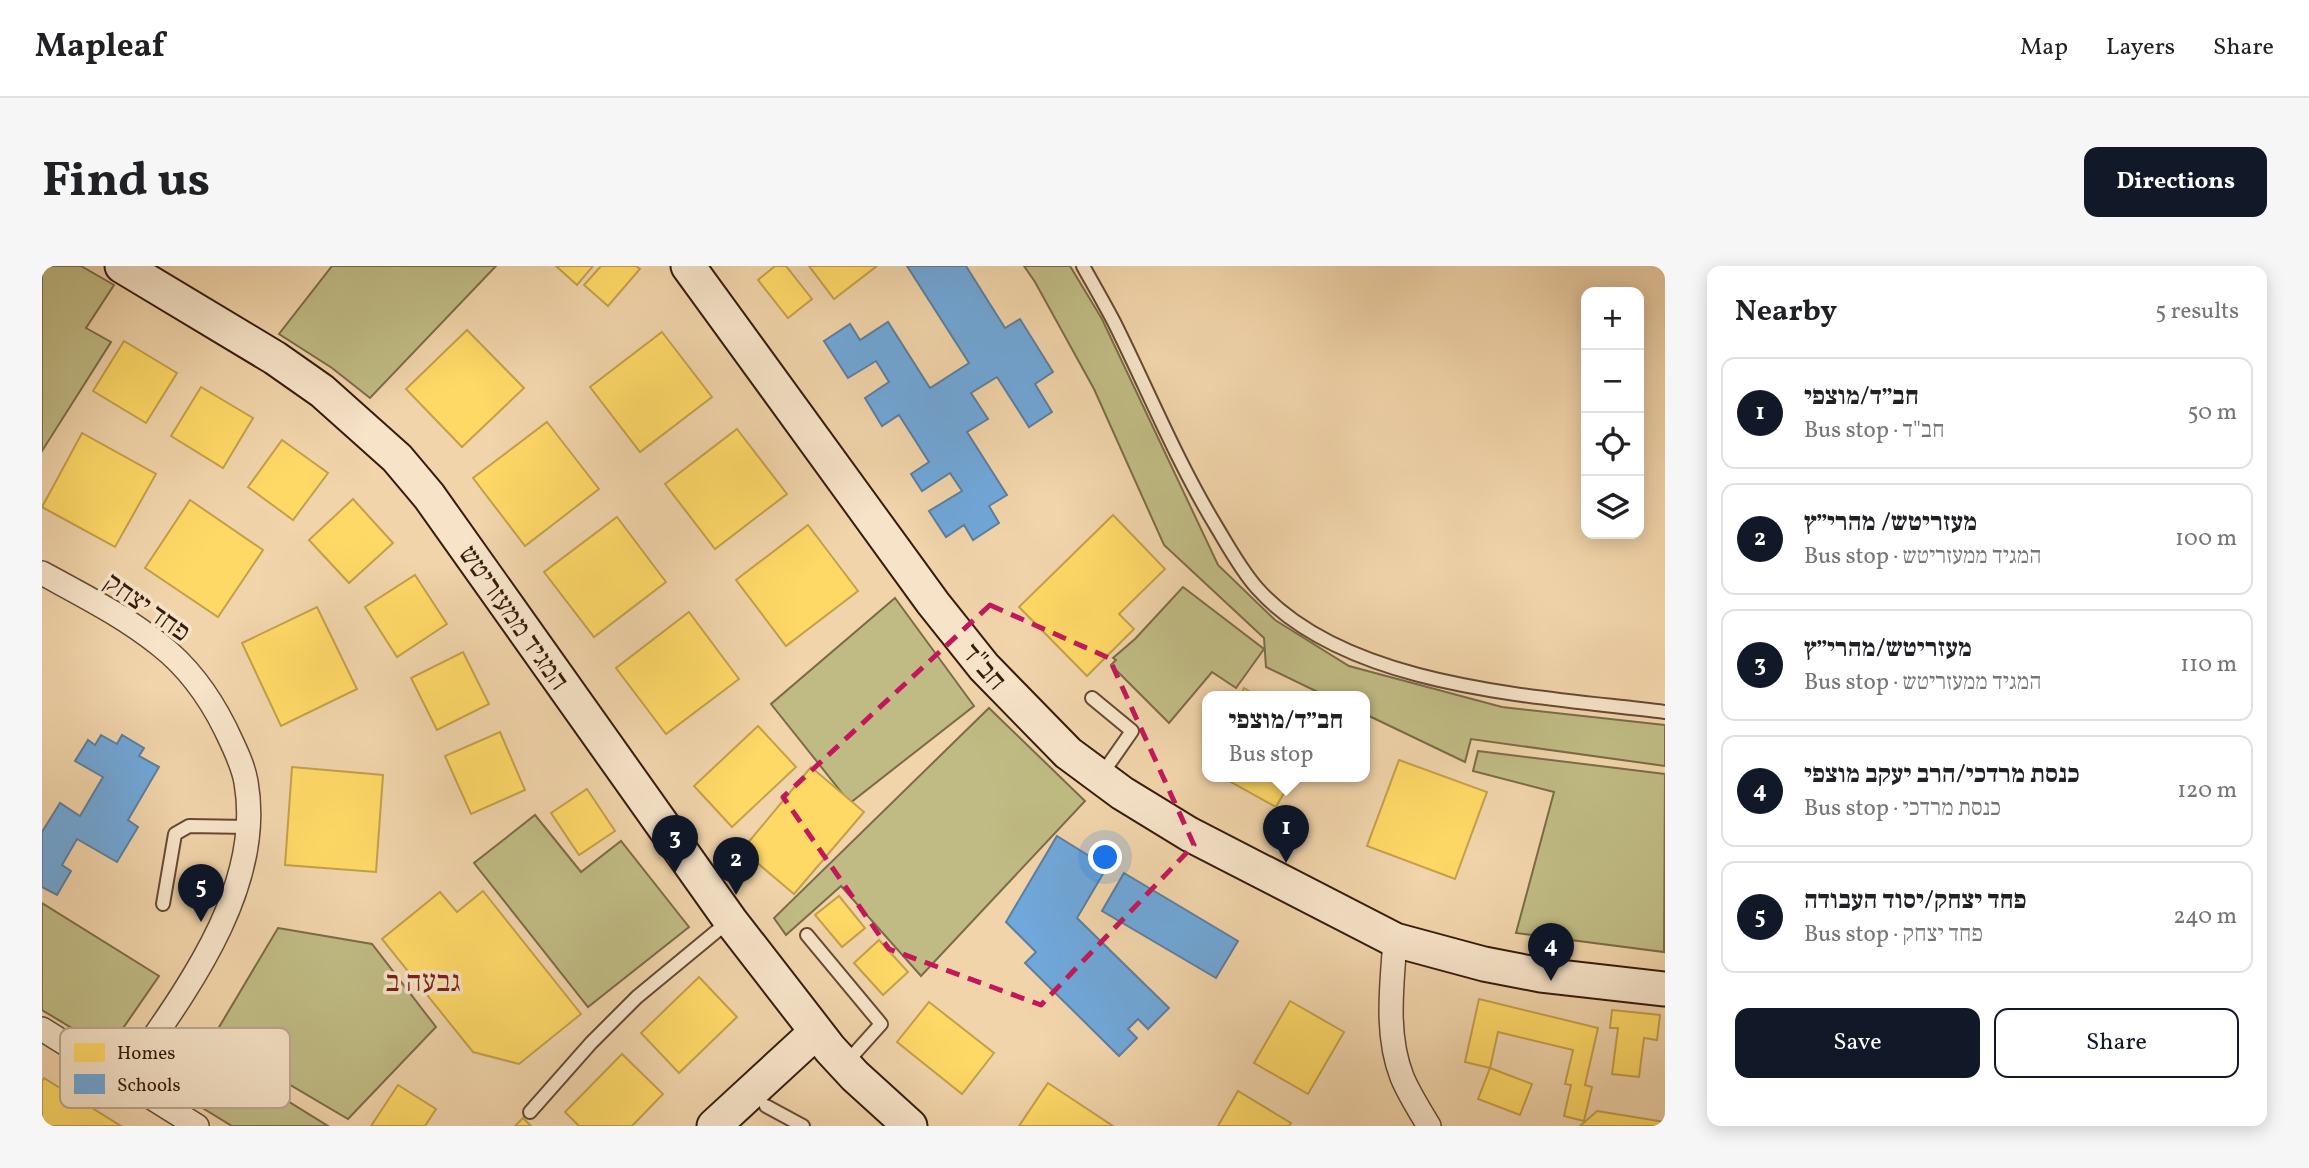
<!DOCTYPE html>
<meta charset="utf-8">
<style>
body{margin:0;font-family:Vollkorn,"Frank Ruhl Libre",serif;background:#f6f6f6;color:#202124}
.controls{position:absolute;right:21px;top:21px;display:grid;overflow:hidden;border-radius:14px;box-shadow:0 4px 18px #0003}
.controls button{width:63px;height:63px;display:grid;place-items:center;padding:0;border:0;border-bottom:2px solid #e0e0e0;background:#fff;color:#202124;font:35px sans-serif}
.you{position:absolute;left:1064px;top:592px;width:24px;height:24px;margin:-18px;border:5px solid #fff;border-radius:50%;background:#1a73e8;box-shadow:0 0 0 10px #1a73e833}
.badge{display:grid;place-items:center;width:46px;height:46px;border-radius:50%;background:#111827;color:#fff;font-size:23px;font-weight:700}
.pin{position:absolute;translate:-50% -58px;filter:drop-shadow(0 2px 4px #0008)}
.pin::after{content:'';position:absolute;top:37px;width:24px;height:21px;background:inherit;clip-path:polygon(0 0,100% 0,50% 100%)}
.popup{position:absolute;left:1160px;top:425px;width:168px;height:91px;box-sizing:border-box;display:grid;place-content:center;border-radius:14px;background:#fff;filter:drop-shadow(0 2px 5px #0005);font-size:23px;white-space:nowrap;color:#757577}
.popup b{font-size:26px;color:#202124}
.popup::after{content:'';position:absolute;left:50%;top:100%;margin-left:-14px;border:14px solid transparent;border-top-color:#fff}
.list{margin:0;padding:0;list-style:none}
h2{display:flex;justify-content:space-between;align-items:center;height:91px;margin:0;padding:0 28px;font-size:30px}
h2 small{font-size:23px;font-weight:400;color:#757577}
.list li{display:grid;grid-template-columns:46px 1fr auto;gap:21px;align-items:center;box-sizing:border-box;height:112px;margin:0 14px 14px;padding:0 14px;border:2px solid #e0e0e0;border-radius:14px}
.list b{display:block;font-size:26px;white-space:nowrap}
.list p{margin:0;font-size:23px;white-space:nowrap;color:#757577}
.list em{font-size:23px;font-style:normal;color:#757577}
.actions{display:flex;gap:14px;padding:21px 28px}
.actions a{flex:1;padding:16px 0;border:2px solid #111827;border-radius:14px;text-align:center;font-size:24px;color:#111827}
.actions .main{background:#111827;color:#fff}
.icon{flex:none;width:38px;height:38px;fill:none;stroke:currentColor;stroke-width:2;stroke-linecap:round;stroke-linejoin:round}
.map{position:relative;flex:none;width:1623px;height:860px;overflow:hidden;border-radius:14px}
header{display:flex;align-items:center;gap:42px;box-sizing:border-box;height:98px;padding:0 35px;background:#fff;border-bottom:2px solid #e0e0e0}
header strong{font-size:33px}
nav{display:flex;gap:38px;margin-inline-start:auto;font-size:24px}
.intro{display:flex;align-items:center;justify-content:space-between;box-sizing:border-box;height:168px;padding:0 42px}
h1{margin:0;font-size:49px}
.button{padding:18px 32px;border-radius:14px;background:#111827;color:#fff;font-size:24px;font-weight:700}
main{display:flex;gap:42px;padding:0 42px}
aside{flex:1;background:#fff;border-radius:14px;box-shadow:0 4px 18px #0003}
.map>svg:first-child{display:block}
</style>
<header>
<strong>Mapleaf</strong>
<nav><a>Map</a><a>Layers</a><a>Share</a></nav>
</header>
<div class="intro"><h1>Find us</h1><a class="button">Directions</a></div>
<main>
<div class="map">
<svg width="1623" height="860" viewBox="0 0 1623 860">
<rect width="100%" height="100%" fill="#f1d4aa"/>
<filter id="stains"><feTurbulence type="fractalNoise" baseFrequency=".00286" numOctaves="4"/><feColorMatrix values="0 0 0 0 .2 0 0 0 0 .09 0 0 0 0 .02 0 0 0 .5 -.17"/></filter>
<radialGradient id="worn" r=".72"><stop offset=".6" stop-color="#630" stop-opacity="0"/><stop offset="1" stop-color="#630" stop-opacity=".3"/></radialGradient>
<!-- green -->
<g fill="#c0bb84" stroke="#7c6b48" stroke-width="2">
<polygon points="0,0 39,0 72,19 44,62 69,76 0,185"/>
<polygon points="290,0 454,0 328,132 290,102 237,68"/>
<polygon points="982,0 1028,0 1060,53 1176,299 1233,354 1307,400 1460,441 1623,459 1623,500 1429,473 1423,496 1323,448 1323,431 1286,431 1224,401 1222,372 1122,279 1052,123 993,16"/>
<polygon points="1141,321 1222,383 1194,422 1170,406 1127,457 1069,399 1074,394 1071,392 1093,373"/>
<polygon points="853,332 932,440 808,537 729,438"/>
<polygon points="947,442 1043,535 879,710 799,620 744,669 732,652"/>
<polygon points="1436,485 1623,508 1622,686 1474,667 1512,526 1431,505"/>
<polygon points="493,549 539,606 579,575 647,661 546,741 432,597"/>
<polygon points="0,637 117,710 66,784 0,744"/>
<polygon points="236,662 330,678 394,761 306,853 170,773"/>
<polygon points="160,782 286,860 190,860 131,824"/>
</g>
<!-- homes -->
<g fill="#ffd966" stroke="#c3a04b" stroke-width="2">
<polygon points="514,0 551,0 535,19"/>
<polygon points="559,0 594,0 598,3 566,40 542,19"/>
<polygon points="733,0 744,0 770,33 746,52 716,14"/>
<polygon points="767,0 835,0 792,33"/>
<polygon points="425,64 482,122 420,181 364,123"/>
<polygon points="620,66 670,131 598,186 548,121"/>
<polygon points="82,75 135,107 104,157 51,125"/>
<polygon points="159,121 211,152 181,202 129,170"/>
<polygon points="505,156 557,223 483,280 431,212"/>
<polygon points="695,163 745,228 673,283 623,218"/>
<polygon points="40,167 114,208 73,281 0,241"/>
<polygon points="240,174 286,207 251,254 206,221"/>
<polygon points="311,233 351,277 307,317 267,274"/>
<polygon points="148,234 221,284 176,351 103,302"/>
<polygon points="1071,249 1123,303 1077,348 1092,363 1045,410 977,341"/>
<polygon points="575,251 624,316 552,371 502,306"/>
<polygon points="766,259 816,325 744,380 694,314"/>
<polygon points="373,309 405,358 355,391 323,341"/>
<polygon points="275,341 315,423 239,460 200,377"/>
<polygon points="647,346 697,413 624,468 574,402"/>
<polygon points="421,386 447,438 395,464 369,412"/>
<polygon points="1202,422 1217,431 1198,431"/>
<polygon points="716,460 754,501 690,561 652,520"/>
<polygon points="458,466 483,524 429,548 403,490"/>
<polygon points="1357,494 1445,526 1413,613 1325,580"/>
<polygon points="250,501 341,509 334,606 243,599"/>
<polygon points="769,501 822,546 752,628 700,584"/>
<polygon points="1180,511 1251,511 1234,541"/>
<polygon points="545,523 573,565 537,589 509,547"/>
<polygon points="441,625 539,748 477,798 431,786 340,673 398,626 415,646"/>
<polygon points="797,630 823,662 800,681 773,649"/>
<polygon points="837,674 866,706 841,729 812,697"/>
<polygon points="657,711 695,751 637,807 599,767"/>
<polygon points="1437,733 1556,762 1543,819 1550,821 1542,855 1522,850 1529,819 1523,818 1531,784 1456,766 1448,802 1423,796"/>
<polygon points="1248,735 1302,766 1266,828 1212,797"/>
<polygon points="887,736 952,787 920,828 855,776"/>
<polygon points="1570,744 1618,749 1615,774 1602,772 1597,811 1570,808 1576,762 1568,762"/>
<polygon points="580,788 621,828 590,860 537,860 523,846"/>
<polygon points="1448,802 1490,818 1478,849 1436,833"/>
<polygon points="2,812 79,860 0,860 0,815"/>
<polygon points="1006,817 1071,860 977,860"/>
<polygon points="356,819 394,843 383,860 329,860"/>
<polygon points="1196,825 1249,857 1247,860 1176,860"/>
<polygon points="1555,845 1623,856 1623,860 1538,860"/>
<polygon points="481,852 489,860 473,860"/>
</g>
<!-- schools -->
<g fill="#6fa8dc" stroke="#5e7e9d" stroke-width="2">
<polygon points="865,0 924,0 963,62 978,53 1011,106 993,118 1010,146 987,161 955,111 929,127 946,153 925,166 965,229 947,240 957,257 931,274 922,259 904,271 887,245 920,225 908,207 880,225 869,208 887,196 857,149 840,160 823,132 847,116 834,95 806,112 782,75 808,58 818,74 846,56 888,122 927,97"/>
<polygon points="59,469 75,478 80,469 102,482 97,490 117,501 86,554 96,561 75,596 35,573 20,599 29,605 15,629 0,621 0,566 18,537 38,550 61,511 33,495 46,474 53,479"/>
<polygon points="1015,570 1065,601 1035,652 1127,742 1106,763 1096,753 1086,763 1095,772 1077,790 983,697 994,686 964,656"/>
<polygon points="1082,607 1196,675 1174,712 1060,645"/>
</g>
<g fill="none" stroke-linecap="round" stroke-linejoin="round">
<defs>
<g id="lane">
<path d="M1041,0C1051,18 1062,37 1072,56C1106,124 1134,194 1174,260C1186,280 1199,304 1215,322C1305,423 1497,430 1623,446"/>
<polyline points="1050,432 1090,465 1060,508"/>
<polyline points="121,638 133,568 147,560 206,561"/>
<polyline points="765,669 839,758 804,797"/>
<polyline points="724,840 761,860"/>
<polyline points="488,846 549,777 595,731 687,655"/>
</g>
<g id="street">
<path d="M0,307C40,329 82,350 118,379C146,401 167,430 183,462C191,479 201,498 204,516C223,624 140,730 82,814"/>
<path d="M1353,674C1350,719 1343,768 1360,811C1367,828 1378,845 1387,860"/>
<polyline points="0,763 155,860"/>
</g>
<g id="secondary">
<polyline points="80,0 233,92 280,125 355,192 387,230 688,654 788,783 813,810 868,860"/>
<polyline points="646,0 891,337 942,401 1026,487 1080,527 1147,568 1353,674 1442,698 1499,709 1623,723"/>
<polyline points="672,860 774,766"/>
</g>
</defs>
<!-- lane casing -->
<use href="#lane" stroke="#664933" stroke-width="16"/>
<!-- street casing -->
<use href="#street" stroke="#664933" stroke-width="26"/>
<!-- secondary casing -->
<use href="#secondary" stroke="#371b0b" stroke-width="37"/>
<!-- lane -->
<use href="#lane" stroke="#f6e3c8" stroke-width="12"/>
<!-- street -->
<use href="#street" stroke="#f6e3c8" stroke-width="23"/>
<!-- secondary -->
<use href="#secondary" stroke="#f6e3c8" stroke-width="33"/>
</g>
<!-- marked area -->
<path fill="none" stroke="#c2185b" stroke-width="5" stroke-dasharray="14 9" stroke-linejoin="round" d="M948,339L1067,392L1152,579L999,739L847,683L741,531Z"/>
<g text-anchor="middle" stroke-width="7" stroke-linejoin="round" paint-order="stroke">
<!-- street labels -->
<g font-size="28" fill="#371b0b" stroke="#f6e3c8">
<text transform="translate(106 340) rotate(35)" y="10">פחד יצחק</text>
<text transform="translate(473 351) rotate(55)" y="10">המגיד ממעזריטש</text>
<text transform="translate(943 400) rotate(49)" y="10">חב"ד</text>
</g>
<!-- neighbourhood labels -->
<g font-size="30" fill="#7a1f14" stroke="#f6e3c8">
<text x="381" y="725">גבעה ב</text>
</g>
</g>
<!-- legend -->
<rect x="18" y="762" width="230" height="80" rx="10" fill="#f6e3c8" stroke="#bda78f" stroke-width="2"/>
<rect x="32" y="777" width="31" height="19" fill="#ffd966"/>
<rect x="32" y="808" width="31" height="20" fill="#6fa8dc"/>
<g font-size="19" fill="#371b0b">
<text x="75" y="793">Homes</text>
<text x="75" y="825">Schools</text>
</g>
<rect width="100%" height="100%" filter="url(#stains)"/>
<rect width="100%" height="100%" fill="url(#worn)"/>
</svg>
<div class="controls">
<button>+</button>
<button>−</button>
<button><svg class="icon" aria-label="locate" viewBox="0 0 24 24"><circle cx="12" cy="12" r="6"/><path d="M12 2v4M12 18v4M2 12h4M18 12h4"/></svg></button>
<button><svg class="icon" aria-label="layers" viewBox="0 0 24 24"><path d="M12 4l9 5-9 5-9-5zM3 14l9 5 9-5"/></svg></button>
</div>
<div class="you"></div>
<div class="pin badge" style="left:1244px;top:597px">1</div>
<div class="popup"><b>חב״ד/מוצפי</b>Bus stop</div>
<div class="pin badge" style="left:694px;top:629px">2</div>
<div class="pin badge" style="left:633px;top:607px">3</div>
<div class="pin badge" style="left:1509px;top:715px">4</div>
<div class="pin badge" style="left:159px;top:656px">5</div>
</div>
<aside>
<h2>Nearby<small>5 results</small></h2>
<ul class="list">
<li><span class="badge">1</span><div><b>חב״ד/מוצפי</b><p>Bus stop · חב&quot;ד</p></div><em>50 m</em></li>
<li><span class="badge">2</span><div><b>מעזריטש/ מהרי״ץ</b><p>Bus stop · המגיד ממעזריטש</p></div><em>100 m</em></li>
<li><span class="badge">3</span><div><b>מעזריטש/מהרי״ץ</b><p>Bus stop · המגיד ממעזריטש</p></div><em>110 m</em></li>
<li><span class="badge">4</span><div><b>כנסת מרדכי/הרב יעקב מוצפי</b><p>Bus stop · כנסת מרדכי</p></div><em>120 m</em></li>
<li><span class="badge">5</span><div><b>פחד יצחק/יסוד העבודה</b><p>Bus stop · פחד יצחק</p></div><em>240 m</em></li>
</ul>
<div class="actions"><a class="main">Save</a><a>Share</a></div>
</aside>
</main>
